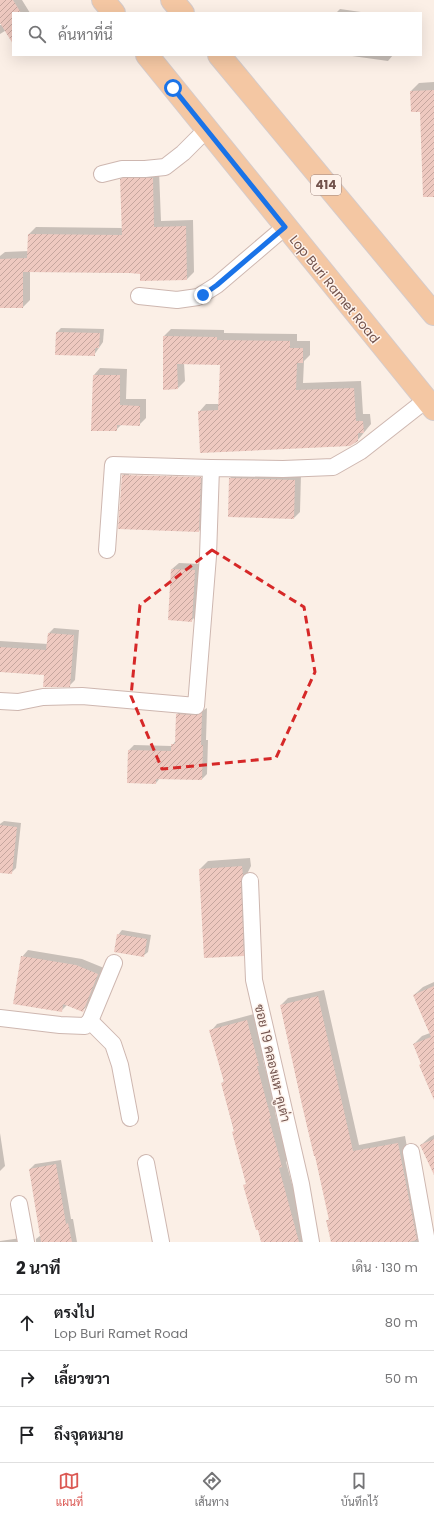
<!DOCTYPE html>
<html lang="th">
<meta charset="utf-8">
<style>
body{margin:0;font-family:Poppins,Sarabun,sans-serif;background:#f6f6f6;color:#202124}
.stop{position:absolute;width:12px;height:12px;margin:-9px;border:3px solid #1a73e8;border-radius:50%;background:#fff}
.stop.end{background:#1a73e8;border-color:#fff;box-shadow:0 1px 4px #0008}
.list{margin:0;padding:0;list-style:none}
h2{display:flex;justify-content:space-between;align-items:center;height:52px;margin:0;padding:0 16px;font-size:17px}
h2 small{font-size:13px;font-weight:400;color:#757577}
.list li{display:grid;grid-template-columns:26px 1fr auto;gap:12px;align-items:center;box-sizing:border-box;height:56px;padding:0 16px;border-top:1px solid #e0e0e0}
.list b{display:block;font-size:15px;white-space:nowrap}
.list p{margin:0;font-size:13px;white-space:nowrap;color:#757577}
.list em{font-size:13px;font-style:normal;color:#757577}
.icon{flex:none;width:22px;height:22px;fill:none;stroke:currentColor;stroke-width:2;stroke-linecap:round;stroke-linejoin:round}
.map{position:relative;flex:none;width:434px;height:1242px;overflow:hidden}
.search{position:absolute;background:#fff;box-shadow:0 4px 16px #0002;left:12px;right:12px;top:12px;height:44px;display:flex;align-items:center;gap:10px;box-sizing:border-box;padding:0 14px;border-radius:0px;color:#757577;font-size:15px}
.sheet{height:220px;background:#fff}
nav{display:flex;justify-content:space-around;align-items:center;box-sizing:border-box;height:56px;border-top:1px solid #e0e0e0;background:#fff;font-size:11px;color:#757577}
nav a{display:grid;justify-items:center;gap:2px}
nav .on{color:#db5954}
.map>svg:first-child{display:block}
</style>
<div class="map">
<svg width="434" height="1242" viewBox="0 0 434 1242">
<defs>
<pattern id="building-hatch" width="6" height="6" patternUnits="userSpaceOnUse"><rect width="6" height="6" fill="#eec9c0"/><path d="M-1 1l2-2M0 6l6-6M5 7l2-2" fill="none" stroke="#c5a69e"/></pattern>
</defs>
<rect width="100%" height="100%" fill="#fbefe6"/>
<!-- shadow -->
<g fill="#0003" fill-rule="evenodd">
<polygon points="0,0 22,0 30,13 13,13 13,26 0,34 0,25 2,25 0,21"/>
<polygon points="340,9 368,13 336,13"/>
<polygon points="345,55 393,55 388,61"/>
<polygon points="434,82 434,186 421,111 411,91 419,83"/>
<polygon points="159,171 161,221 193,220 194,272 187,279 141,280 141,273 30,271 30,300 23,307 0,307 0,256 5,252 29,251 29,234 36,227 123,228 121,180 129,172"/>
<polygon points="61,328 104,329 103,342 94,355 56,333"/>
<polygon points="171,329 224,330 224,333 297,334 297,341 310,341 310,355 304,361 303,383 361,381 363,414 370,414 371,424 357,441 199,412 206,404 219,404 221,364 184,363 185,381 178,388 164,336"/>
<polygon points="100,368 127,369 126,399 146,399 146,418 139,425 122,424 116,430 92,430 94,375"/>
<path d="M131,467L209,469L207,523L199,531L123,475ZM129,474L206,476V478L129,476Z"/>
<polygon points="237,472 301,474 300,512 294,518 230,478"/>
<polygon points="179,563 201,564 198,614 192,620 172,569"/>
<polygon points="54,628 79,630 75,680 69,686 45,674 0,671 0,641 48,644 49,633"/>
<polygon points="207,708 206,740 208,740 207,774 202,779 160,778 156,783 129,750 134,745 172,746 176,740 177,714 182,709 202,711"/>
<polygon points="4,821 21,823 16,868 11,873 0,872 0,824"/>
<polygon points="250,858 251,866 248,872 251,946 243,955 200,869 208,861"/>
<polygon points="122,930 151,935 148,952 143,956 118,935"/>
<polygon points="28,950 82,959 104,968 88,1005 82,1011 67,1005 61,1011 22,957"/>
<polygon points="434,982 434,1097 420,1065 422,1063 414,1044 422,1036 430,1033 414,995 423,987"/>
<polygon points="324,990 359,1145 405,1136 424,1242 332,1242 328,1220 330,1218 281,1005 288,998"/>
<polygon points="254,1014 265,1058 263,1060 277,1111 275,1112 288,1160 286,1162 308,1242 262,1242 245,1185 247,1183 222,1083 224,1081 211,1031 217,1024"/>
<polygon points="0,1133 5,1166 0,1171"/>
<polygon points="434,1135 434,1172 421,1145 430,1137"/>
<polygon points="61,1160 71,1219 73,1219 77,1242 36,1242 36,1239 41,1235 30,1169 35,1164"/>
<polygon points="21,1238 23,1242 0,1242 0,1241"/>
</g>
<!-- building -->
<g fill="url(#building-hatch)">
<polygon points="0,0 13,0 21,13 13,13 13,44 0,23"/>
<polygon points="434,90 434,197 423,197 420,112 411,112 410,91"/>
<polygon points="123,178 153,178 154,227 186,226 187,280 140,281 140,274 130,273 23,272 23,308 0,308 0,259 27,258 28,234 122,235 120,179"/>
<polygon points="56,332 100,333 99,348 95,348 95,356 55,355"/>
<polygon points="163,336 217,337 217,340 290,341 290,348 303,348 303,363 297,363 296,390 354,388 356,421 363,421 364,433 358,433 358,441 350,446 200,453 198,411 218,410 220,365 177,364 178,389 163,390"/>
<polygon points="93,375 120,375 120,405 140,406 140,426 117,425 117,431 91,431"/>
<polygon points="122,475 201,477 199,532 118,529"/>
<polygon points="229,478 295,480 294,519 228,517"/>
<polygon points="171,569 195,570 192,622 168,620"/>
<polygon points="48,633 74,635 70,687 43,687 44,675 0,672 0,647 46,650"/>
<polygon points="202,713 201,745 203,745 202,780 156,779 156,784 127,783 128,750 171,751 171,744 175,744 176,714 196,715"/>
<polygon points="0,825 17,827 12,874 0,873"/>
<polygon points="242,866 243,875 241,881 244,956 204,958 199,869"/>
<polygon points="117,934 147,939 144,957 114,952"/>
<polygon points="21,956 76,965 98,974 83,1012 63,1004 62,1012 13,1004"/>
<polygon points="434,986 434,1100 419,1065 421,1064 413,1044 431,1037 413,995"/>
<polygon points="318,996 353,1151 398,1143 417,1240 409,1242 331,1242 326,1220 329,1220 315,1156 314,1156 302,1105 280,1005"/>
<polygon points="247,1020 259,1066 257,1066 271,1118 269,1119 282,1167 279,1168 299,1242 261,1242 258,1230 256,1230 243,1185 246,1184 232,1132 234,1131 221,1083 224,1082 209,1030"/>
<polygon points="434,1139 434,1175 420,1145"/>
<polygon points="56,1164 66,1224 68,1223 72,1242 41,1242 29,1169"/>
</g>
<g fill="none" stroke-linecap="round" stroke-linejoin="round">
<defs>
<g id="minor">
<polyline points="102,174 122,169 145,169 165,167 183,153 207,129"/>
<polyline points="139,296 177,300 198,297 217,285 285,227"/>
<polyline points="107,550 113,465 211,468"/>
<polyline points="0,701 18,702 43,697 82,696 196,706 208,556 211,468 283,469 333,467 361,451 426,400"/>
<polyline points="250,881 254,980 301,1184 311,1242"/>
<polyline points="0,1018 60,1025 85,1026 90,1021 114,963"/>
<polyline points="90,1021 113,1044 120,1065 130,1118"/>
<polyline points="411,1152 427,1242"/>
<polyline points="146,1163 161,1242"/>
<polyline points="19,1204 26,1242"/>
</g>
<g id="primary">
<polyline points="103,0 114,13"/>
<polyline points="172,0 183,13"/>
<polyline points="147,55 434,409"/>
<polyline points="219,55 434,314"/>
</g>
</defs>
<!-- minor casing -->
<use href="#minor" stroke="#ceb7b0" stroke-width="18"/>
<!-- primary casing -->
<use href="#primary" stroke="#d5cbca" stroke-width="24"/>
<!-- minor -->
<use href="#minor" stroke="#fff" stroke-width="16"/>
<!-- primary -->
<use href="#primary" stroke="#f4c7a3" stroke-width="22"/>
</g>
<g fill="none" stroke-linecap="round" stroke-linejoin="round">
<!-- route -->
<polyline stroke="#1a73e8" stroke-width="5" points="173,88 285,227 217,285 203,295"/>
</g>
<!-- marked area -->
<path fill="none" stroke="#d62828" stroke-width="3" stroke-dasharray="8 5" stroke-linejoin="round" d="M212,550L304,607L315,672L276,758L162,769L131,696L140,605Z"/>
<g text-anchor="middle" stroke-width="3" stroke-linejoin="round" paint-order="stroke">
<!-- shield labels -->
<rect fill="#fef3ec" stroke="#9c837d" stroke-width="1" x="311" y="175" width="30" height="20" rx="3"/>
<g font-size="12" font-weight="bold" fill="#72534d">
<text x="326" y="189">414</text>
</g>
<!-- street labels -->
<g font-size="13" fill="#72534d" stroke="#fef3ec">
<text transform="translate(335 289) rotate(51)" y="5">Lop Buri Ramet Road</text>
<text transform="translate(273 1063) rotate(77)" y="5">ซอย 19 คลองแห-คูเต่า</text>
</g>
</g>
</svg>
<div class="stop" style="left:173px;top:88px"></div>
<div class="stop end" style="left:203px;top:295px"></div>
<div class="search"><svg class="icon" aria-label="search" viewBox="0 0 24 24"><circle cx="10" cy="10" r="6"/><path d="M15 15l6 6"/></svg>ค้นหาที่นี่</div>
</div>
<section class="sheet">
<h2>2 นาที<small>เดิน · 130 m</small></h2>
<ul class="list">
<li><svg class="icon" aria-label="ahead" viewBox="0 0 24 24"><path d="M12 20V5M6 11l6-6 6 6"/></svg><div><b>ตรงไป</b><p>Lop Buri Ramet Road</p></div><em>80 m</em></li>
<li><svg class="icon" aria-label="right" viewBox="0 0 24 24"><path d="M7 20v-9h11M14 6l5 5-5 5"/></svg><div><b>เลี้ยวขวา</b></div><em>50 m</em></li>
<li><svg class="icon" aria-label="arrive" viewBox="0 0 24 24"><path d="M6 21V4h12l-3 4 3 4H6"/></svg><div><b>ถึงจุดหมาย</b></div></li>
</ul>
</section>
<nav>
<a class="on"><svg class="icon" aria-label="map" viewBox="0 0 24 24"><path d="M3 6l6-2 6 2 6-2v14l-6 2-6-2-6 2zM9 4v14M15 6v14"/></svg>แผนที่</a>
<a><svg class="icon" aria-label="directions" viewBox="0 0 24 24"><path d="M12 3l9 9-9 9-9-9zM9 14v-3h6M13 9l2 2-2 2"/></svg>เส้นทาง</a>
<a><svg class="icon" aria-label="saved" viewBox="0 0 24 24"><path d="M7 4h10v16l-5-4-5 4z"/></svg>บันทึกไว้</a>
</nav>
